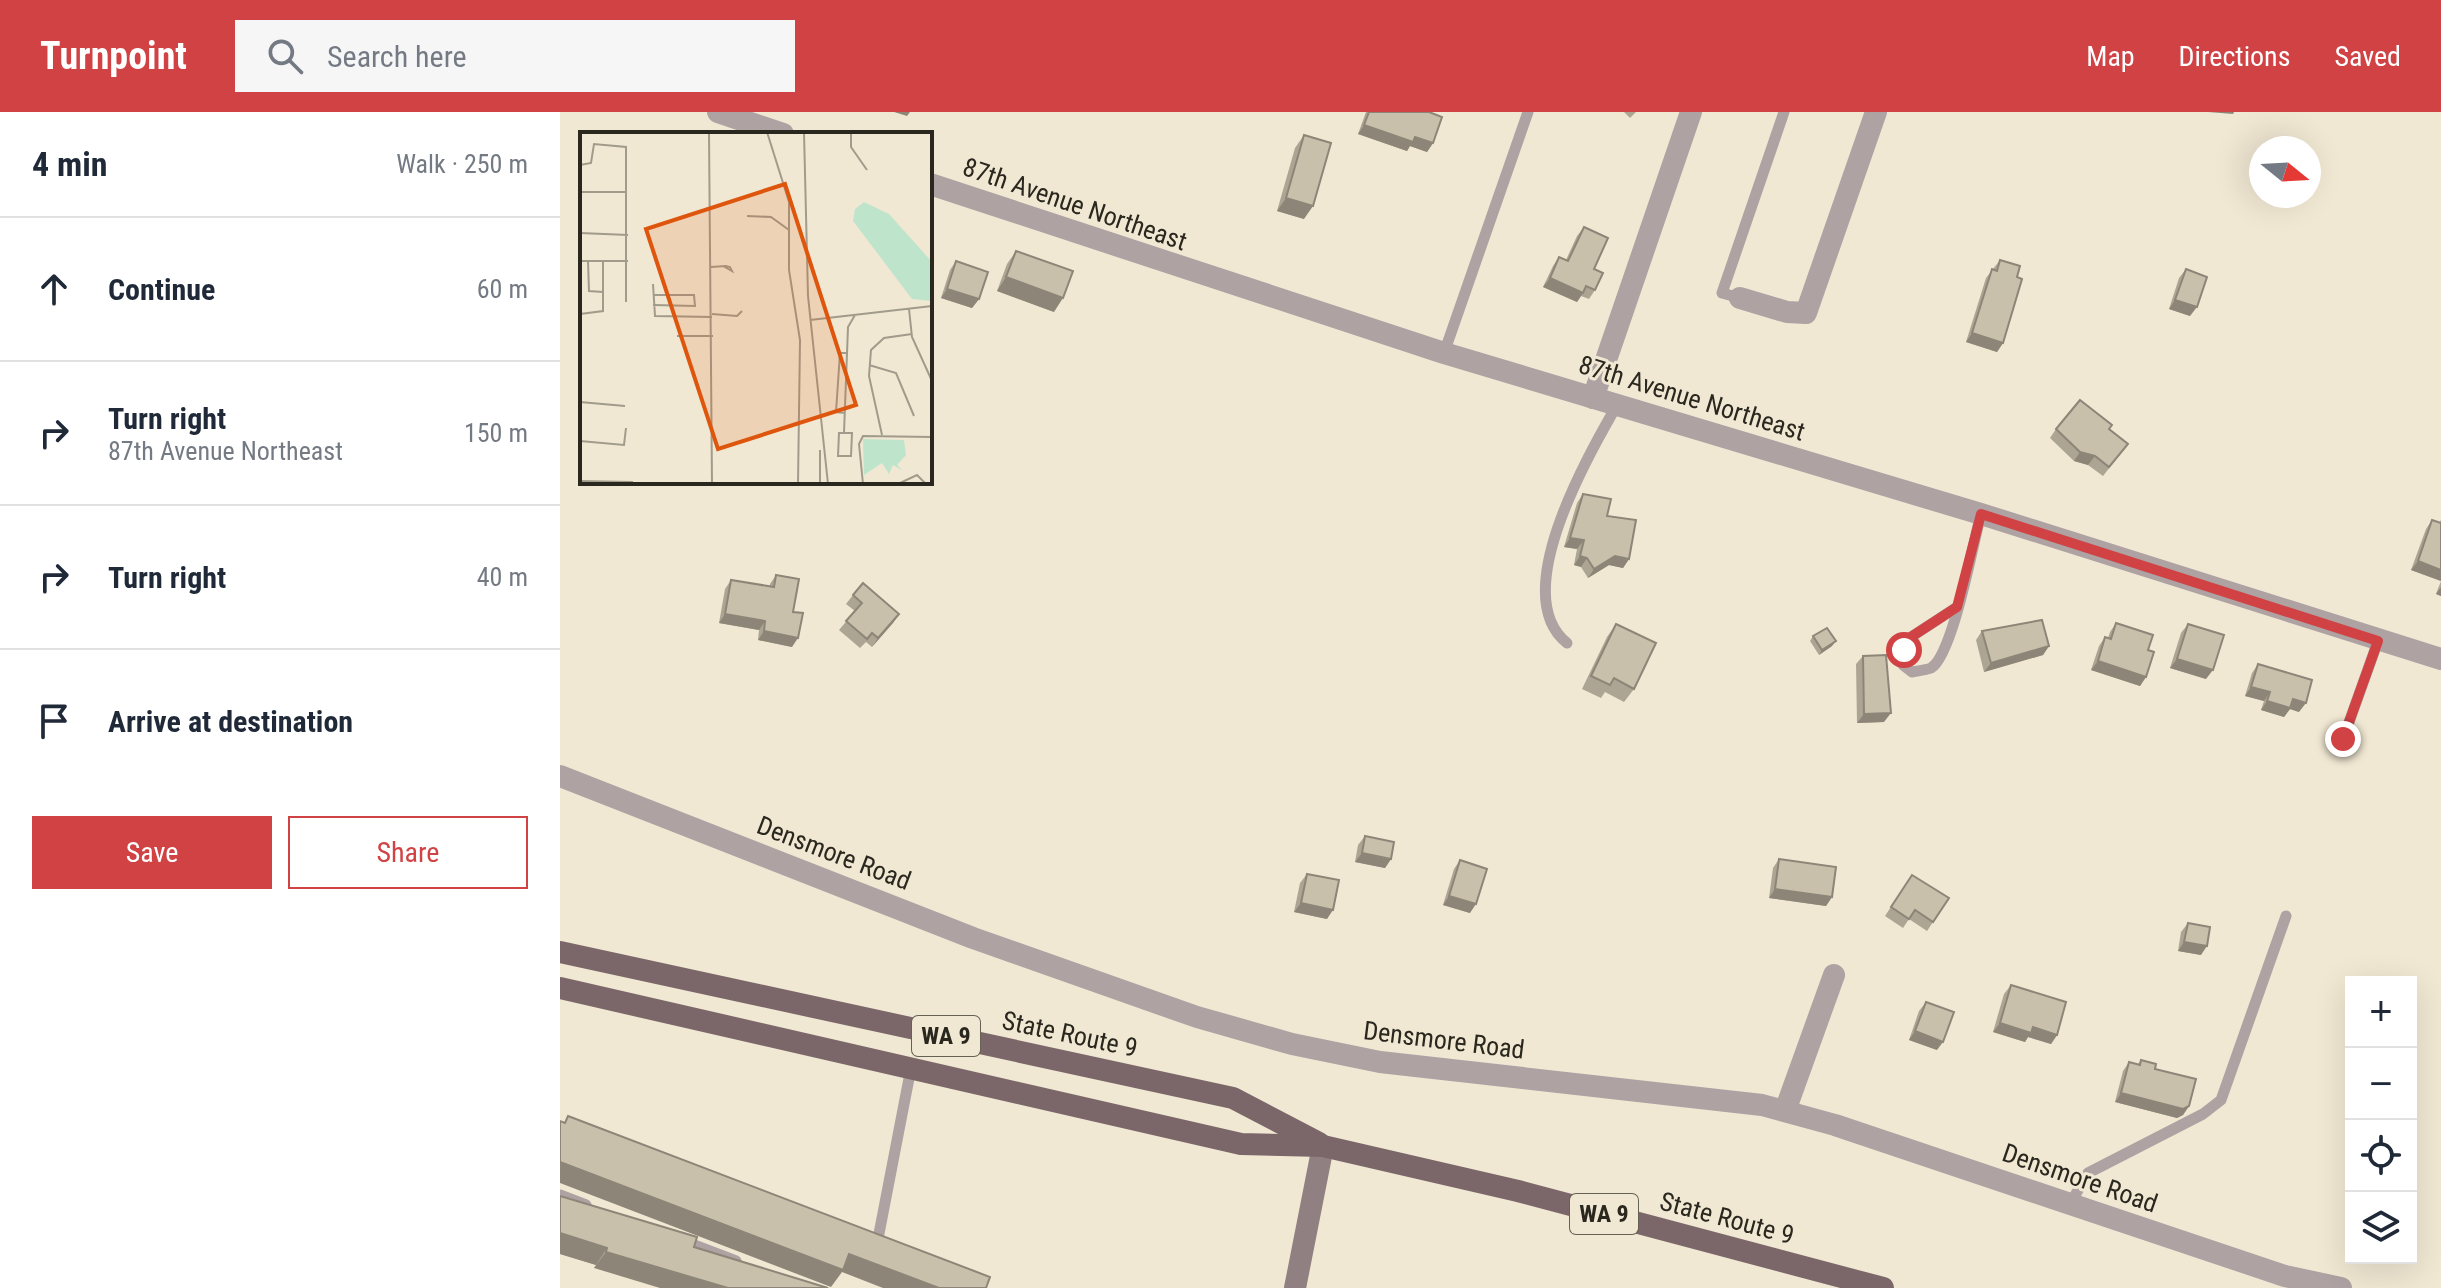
<!DOCTYPE html>
<meta charset="utf-8">
<style>
body{margin:0;font-family:"Roboto Condensed",sans-serif;background:#f6f6f7;color:#1f2937}
.controls{position:absolute;right:24px;bottom:24px;display:grid;overflow:hidden;border-radius:0px;box-shadow:0 8px 32px #0002}
.controls button{width:72px;height:72px;display:grid;place-items:center;padding:0;border:0;border-bottom:2px solid #e0e1e3;background:#fff;color:#1f2937;font:40px sans-serif}
.compass{position:absolute;left:1689px;top:24px;width:72px;height:72px;border-radius:50%;background:#fff;box-shadow:0 8px 32px #0002;rotate:108deg}
.stop{position:absolute;width:24px;height:24px;margin:-18px;border:6px solid #d14244;border-radius:50%;background:#fff}
.stop.end{background:#d14244;border-color:#fff;box-shadow:0 2px 8px #0008}
.list{margin:0;padding:0;list-style:none}
h2{display:flex;justify-content:space-between;align-items:center;height:104px;margin:0;padding:0 32px;font-size:34px}
h2 small{font-size:26px;font-weight:400;color:#747a83}
.list li{display:grid;grid-template-columns:52px 1fr auto;gap:24px;align-items:center;box-sizing:border-box;height:144px;padding:0 32px;border-top:2px solid #e0e1e3}
.list b{display:block;font-size:30px;white-space:nowrap}
.list p{margin:0;font-size:26px;white-space:nowrap;color:#747a83}
.list em{font-size:26px;font-style:normal;color:#747a83}
.actions{display:flex;gap:16px;padding:24px 32px}
.actions a{flex:1;padding:18px 0;border:2px solid #d14244;border-radius:0px;text-align:center;font-size:28px;color:#d14244}
.actions .main{background:#d14244;color:#fff}
.icon{flex:none;width:44px;height:44px;fill:none;stroke:currentColor;stroke-width:2;stroke-linecap:round;stroke-linejoin:round}
.map{position:relative;flex:none;width:1881px;height:1176px;overflow:hidden}
header{display:flex;align-items:center;gap:48px;box-sizing:border-box;height:112px;padding:0 40px;background:#d14244;color:#fff}
header strong{font-size:38px}
nav{display:flex;gap:44px;margin-inline-start:auto;font-size:28px}
.search{width:560px;height:72px;background:#f6f6f7;display:flex;align-items:center;gap:20px;box-sizing:border-box;padding:0 28px;border-radius:0px;color:#747a83;font-size:30px}
main{display:flex}
aside{flex:1;background:#fff}
.map>svg:first-child{display:block}
</style>
<header>
<strong>Turnpoint</strong>
<div class="search"><svg class="icon" aria-label="search" viewBox="0 0 24 24"><circle cx="10" cy="10" r="6"/><path d="M15 15l6 6"/></svg>Search here</div>
<nav><a>Map</a><a>Directions</a><a>Saved</a></nav>
</header>
<main>
<aside>
<h2>4 min<small>Walk · 250 m</small></h2>
<ul class="list">
<li><svg class="icon" aria-label="ahead" viewBox="0 0 24 24"><path d="M12 20V5M6 11l6-6 6 6"/></svg><div><b>Continue</b></div><em>60 m</em></li>
<li><svg class="icon" aria-label="right" viewBox="0 0 24 24"><path d="M7 20v-9h11M14 6l5 5-5 5"/></svg><div><b>Turn right</b><p>87th Avenue Northeast</p></div><em>150 m</em></li>
<li><svg class="icon" aria-label="right" viewBox="0 0 24 24"><path d="M7 20v-9h11M14 6l5 5-5 5"/></svg><div><b>Turn right</b></div><em>40 m</em></li>
<li><svg class="icon" aria-label="arrive" viewBox="0 0 24 24"><path d="M6 21V4h12l-3 4 3 4H6"/></svg><div><b>Arrive at destination</b></div></li>
</ul>
<div class="actions"><a class="main">Save</a><a>Share</a></div>
</aside>
<div class="map">
<svg width="1881" height="1176" viewBox="0 0 1881 1176">
<rect width="100%" height="100%" fill="#f1e8d3"/>
<g fill="none" stroke-linecap="round" stroke-linejoin="round">
<!-- service -->
<g stroke="#aea2a3" stroke-width="11">
<polyline points="1180,186 1162,181 1224,0"/>
<polyline points="884,241 968,0"/>
<path d="M1397,495L1351,525L1343,553L1352,560C1357,559 1366,558 1371,556C1393,543 1413,431 1421,402"/>
<path d="M1007,531C947,483 1028,344 1057,293"/>
<polyline points="1783,627 1818,529"/>
<polyline points="0,1083 26,1093"/>
<polyline points="1510,1092 1528,1061 1643,1002 1661,988 1726,804"/>
<polyline points="121,1128 176,1149"/>
<polyline points="317,1132 351,956"/>
</g>
<!-- minor -->
<g stroke="#aea2a3" stroke-width="22">
<polyline points="158,0 223,22"/>
<polyline points="370,72 884,241 1421,402 1881,547"/>
<polyline points="1180,186 1227,200 1246,201 1316,0"/>
<polyline points="1033,286 1131,0"/>
<polyline points="0,664 413,826 637,905 732,932 820,950 1202,993 1275,1013 1725,1164 1781,1176"/>
<polyline points="1225,999 1274,863"/>
</g>
<!-- secondary -->
<polyline stroke="#908081" stroke-width="22" points="735,1176 763,1034"/>
<!-- primary -->
<g stroke="#7b6769" stroke-width="22">
<polyline points="0,840 673,986 759,1031"/>
<polyline points="0,876 681,1032 763,1034 958,1079 1323,1176"/>
</g>
</g>
<!-- wall -->
<g fill="#ada593">
<polygon points="806,0 869,0 873,31 867,40 850,34 847,39 798,22"/>
<polygon points="1064,0 1076,0 1070,6"/>
<polygon points="744,23 744,107 717,99 735,36"/>
<polygon points="1024,115 1034,157 1035,178 1029,187 1021,184 1017,190 983,175 993,154 999,145 1006,148 1017,124"/>
<polygon points="456,139 494,200 437,179 447,152"/>
<polygon points="1440,148 1457,165 1443,231 1437,240 1406,230 1426,166"/>
<polygon points="396,149 419,187 412,196 381,186 390,158"/>
<polygon points="1626,157 1630,204 1609,197 1619,166"/>
<polygon points="1496,317 1549,317 1568,332 1543,364 1528,353 1514,349 1490,326"/>
<polygon points="1023,382 1047,404 1069,447 1063,456 1049,453 1028,466 1021,455 1014,453 1017,437 1004,435 1017,391"/>
<polygon points="1872,408 1879,411 1881,408 1881,484 1876,482 1881,469 1851,458 1866,417"/>
<polygon points="216,463 233,500 232,535 198,528 199,518 159,511 165,477 171,468 210,474 210,472"/>
<polygon points="293,483 339,502 312,535 306,530 300,536 279,518 295,499 286,492"/>
<polygon points="1556,511 1588,538 1586,565 1580,574 1531,558 1539,534 1545,525 1548,526 1550,520"/>
<polygon points="1056,512 1074,577 1064,590 1045,580 1041,586 1022,577 1047,525"/>
<polygon points="1628,512 1646,567 1610,556 1621,521"/>
<polygon points="1422,519 1489,534 1483,543 1424,560 1416,528"/>
<polygon points="1253,524 1272,534 1259,543 1250,529"/>
<polygon points="1303,544 1324,610 1297,611 1296,552"/>
<polygon points="1698,552 1739,600 1730,597 1724,605 1701,598 1704,589 1685,584 1692,561"/>
<polygon points="805,724 831,747 825,756 795,750 798,733"/>
<polygon points="1219,747 1272,785 1266,794 1209,786 1213,756"/>
<polygon points="900,748 910,801 883,793 894,757"/>
<polygon points="747,762 767,807 734,800 740,771"/>
<polygon points="1352,763 1389,786 1367,819 1349,807 1343,816 1325,804"/>
<polygon points="1628,811 1641,843 1618,839 1621,820"/>
<polygon points="1451,873 1497,923 1491,932 1468,925 1465,930 1433,920 1444,882"/>
<polygon points="1366,890 1377,938 1349,928 1359,899"/>
<polygon points="1581,948 1595,957 1629,994 1623,1003 1617,1006 1555,990 1563,959 1569,950 1578,952"/>
<polygon points="137,1125 34,1156 36,1153 0,1142"/>
</g>
<!-- shaded-wall -->
<g fill="#8d8678">
<polygon points="334,0 350,0 347,4"/>
<polygon points="1648,0 1674,0 1673,2"/>
<polygon points="804,13 855,25 873,31 867,40 850,34 847,39 798,22"/>
<polygon points="726,86 753,94 744,107 717,99"/>
<polygon points="446,165 503,186 494,200 437,179"/>
<polygon points="990,166 1023,181 1017,190 983,175"/>
<polygon points="387,177 419,187 412,196 381,186"/>
<polygon points="1615,188 1637,195 1630,204 1609,197"/>
<polygon points="1412,221 1443,231 1437,240 1406,230"/>
<polygon points="1520,340 1535,344 1528,353 1514,349"/>
<polygon points="1010,426 1024,428 1017,437 1004,435"/>
<polygon points="1020,444 1027,446 1021,455 1014,453"/>
<polygon points="1055,444 1069,447 1063,456 1049,453 1028,466 1034,457"/>
<polygon points="1858,449 1881,458 1881,469 1851,458"/>
<polygon points="1881,475 1881,484 1876,482"/>
<polygon points="165,502 205,509 199,518 159,511"/>
<polygon points="339,502 333,511 312,535 318,526"/>
<polygon points="204,519 238,526 232,535 198,528"/>
<polygon points="1276,529 1272,534 1259,543 1262,538"/>
<polygon points="1489,534 1483,543 1424,560 1431,551"/>
<polygon points="1617,547 1653,558 1646,567 1610,556"/>
<polygon points="1538,549 1586,565 1580,574 1531,558"/>
<polygon points="1691,575 1710,580 1704,589 1685,584"/>
<polygon points="1733,587 1746,591 1739,600 1730,597 1724,605 1701,598 1707,589"/>
<polygon points="1331,601 1324,610 1297,611 1304,602"/>
<polygon points="802,741 831,747 825,756 795,750"/>
<polygon points="1215,777 1272,785 1266,794 1209,786"/>
<polygon points="889,784 916,792 910,801 883,793"/>
<polygon points="741,791 773,798 767,807 734,800"/>
<polygon points="1624,830 1647,834 1641,843 1618,839"/>
<polygon points="1440,911 1473,915 1497,923 1491,932 1468,925 1465,930 1433,920"/>
<polygon points="1355,919 1383,930 1377,938 1349,928"/>
<polygon points="1561,981 1629,994 1623,1003 1617,1006 1555,990"/>
<polygon points="0,1050 289,1142 379,1176 323,1176 282,1160 271,1175 0,1071"/>
<polygon points="0,1121 47,1136 36,1153 0,1142"/>
<polygon points="46,1140 168,1176 100,1176 34,1156"/>
</g>
<!-- building -->
<g fill="#c9c0ab" stroke="#8d8678" stroke-width="2">
<polygon points="809,0 869,0 882,5 873,31 855,25 853,30 804,13"/>
<polygon points="744,23 771,31 753,94 726,86"/>
<polygon points="1024,115 1048,126 1034,157 1043,161 1035,178 1026,174 1023,181 990,166 999,145 1008,149"/>
<polygon points="456,139 513,159 503,186 446,165"/>
<polygon points="1440,148 1460,154 1457,165 1462,167 1443,231 1412,221 1432,157 1437,159"/>
<polygon points="396,149 428,160 419,187 387,177"/>
<polygon points="1626,157 1647,165 1637,195 1615,188"/>
<polygon points="1520,288 1552,313 1549,317 1568,332 1549,355 1535,344 1520,340 1496,317"/>
<polygon points="1023,382 1051,387 1047,404 1076,408 1069,447 1055,444 1034,457 1027,446 1020,444 1024,428 1010,426"/>
<polygon points="1872,408 1881,411 1881,458 1858,449"/>
<polygon points="216,463 239,467 233,500 243,501 238,526 204,519 205,509 165,502 171,468 214,475"/>
<polygon points="303,471 339,502 318,526 312,521 307,527 286,509 302,491 293,483"/>
<polygon points="1482,508 1489,534 1431,551 1422,519"/>
<polygon points="1556,511 1593,523 1588,538 1594,540 1586,565 1538,549 1545,525 1551,527"/>
<polygon points="1056,512 1096,531 1074,577 1054,566 1050,573 1031,564"/>
<polygon points="1628,512 1664,523 1653,558 1617,547"/>
<polygon points="1267,516 1276,529 1262,538 1253,524"/>
<polygon points="1326,543 1331,601 1304,602 1303,544"/>
<polygon points="1698,552 1752,568 1746,591 1733,587 1730,596 1707,589 1710,580 1691,575"/>
<polygon points="805,724 834,730 831,747 802,741"/>
<polygon points="1219,747 1276,755 1272,785 1215,777"/>
<polygon points="900,748 927,757 916,792 889,784"/>
<polygon points="747,762 779,768 773,798 741,791"/>
<polygon points="1352,763 1389,786 1373,810 1355,798 1349,807 1331,795"/>
<polygon points="1628,811 1650,815 1647,834 1624,830"/>
<polygon points="1451,873 1506,890 1497,923 1473,915 1471,921 1440,911"/>
<polygon points="1366,890 1394,900 1383,930 1355,919"/>
<polygon points="1581,948 1596,952 1595,957 1636,967 1629,994 1623,997 1561,981 1569,950 1580,953"/>
<polygon points="8,1004 430,1165 426,1176 379,1176 289,1142 283,1158 0,1050 0,1009 5,1011"/>
<polygon points="0,1084 137,1125 134,1135 268,1176 168,1176 46,1140 47,1136 0,1121"/>
</g>
<g fill="none" stroke-linecap="round" stroke-linejoin="round">
<!-- route -->
<polyline stroke="#d14244" stroke-width="10" points="1344,538 1351,525 1397,495 1421,402 1818,529 1783,627"/>
</g>
<g text-anchor="middle" stroke-width="6" stroke-linejoin="round" paint-order="stroke">
<!-- shield labels -->
<g fill="#f1e8d3" stroke="#666155" stroke-width="2">
<rect x="352" y="904" width="68" height="40" rx="6"/>
<rect x="1010" y="1082" width="68" height="40" rx="6"/>
</g>
<g font-size="24" font-weight="bold" fill="#2a271f">
<text x="386" y="932">WA 9</text>
<text x="1044" y="1110">WA 9</text>
</g>
<!-- street labels -->
<g font-size="26" fill="#2a271f" stroke="#f1e8d3">
<text transform="translate(515 92) rotate(19)" y="9">87th Avenue Northeast</text>
<text transform="translate(1132 286) rotate(17)" y="9">87th Avenue Northeast</text>
<text transform="translate(274 741) rotate(21)" y="9">Densmore Road</text>
<text transform="translate(510 922) rotate(12)" y="9">State Route 9</text>
<text transform="translate(884 928) rotate(7)" y="9">Densmore Road</text>
<text transform="translate(1520 1066) rotate(19)" y="9">Densmore Road</text>
<text transform="translate(1167 1106) rotate(15)" y="9">State Route 9</text>
</g>
</g>
<!-- overview -->
<g transform="translate(20 20)">
<rect width="352" height="352" fill="#f1e8d3"/>
<path d="M284,70L309,82L352,130V169L332,167L273,89L275,77ZM283,307L324,308L326,323L317,333L323,339L313,333L309,342L302,331L284,343Z" fill="#bfe4cc"/>
<path fill="none" stroke="#a19b8b" stroke-width="2" d="M129,0L132,352M187,0L209,70V138L220,208L218,352M224,0L228,164L248,352M271,0V15L287,38M0,33L11,31L14,12L46,15V170M0,60H47M167,84L191,85L209,98M0,101L48,103M0,129H48M8,129L9,159L23,160M131,135L146,134L150,135L152,139L143,134M73,152L75,184L132,185M73,163H114L115,174L73,173M329,177L332,205L352,249M0,182L23,179V129M132,182L157,184L162,179M230,188L352,174M97,204H133M289,233L316,241L334,284M0,270L45,274M265,281L256,280L260,221H267M264,301H272L271,324H258L259,301H264L268,195L275,183M302,303L289,244L291,218L304,206L332,202M0,309L44,313L46,296M0,349L53,350M240,352V318M283,352L279,312L283,304L352,305M318,352L337,343L346,352"/>
<path fill="#de560d" fill-opacity="0.15" stroke="#de560d" stroke-width="4" d="M205,52L276,273L138,317L66,97Z"/>
<rect width="352" height="352" fill="none" stroke="#2a271f" stroke-width="4"/>
</g>
</svg>
<div class="controls">
<button>+</button>
<button>−</button>
<button><svg class="icon" aria-label="locate" viewBox="0 0 24 24"><circle cx="12" cy="12" r="6"/><path d="M12 2v4M12 18v4M2 12h4M18 12h4"/></svg></button>
<button><svg class="icon" aria-label="layers" viewBox="0 0 24 24"><path d="M12 4l9 5-9 5-9-5zM3 14l9 5 9-5"/></svg></button>
</div>
<svg class="compass" viewBox="-18 -18 36 36"><path d="M0-13l5 13h-10z" fill="#e53935"/><path d="M0 13l5-13h-10z" fill="#747a83"/></svg>
<div class="stop" style="left:1344px;top:538px"></div>
<div class="stop end" style="left:1783px;top:627px"></div>
</div>
</main>
